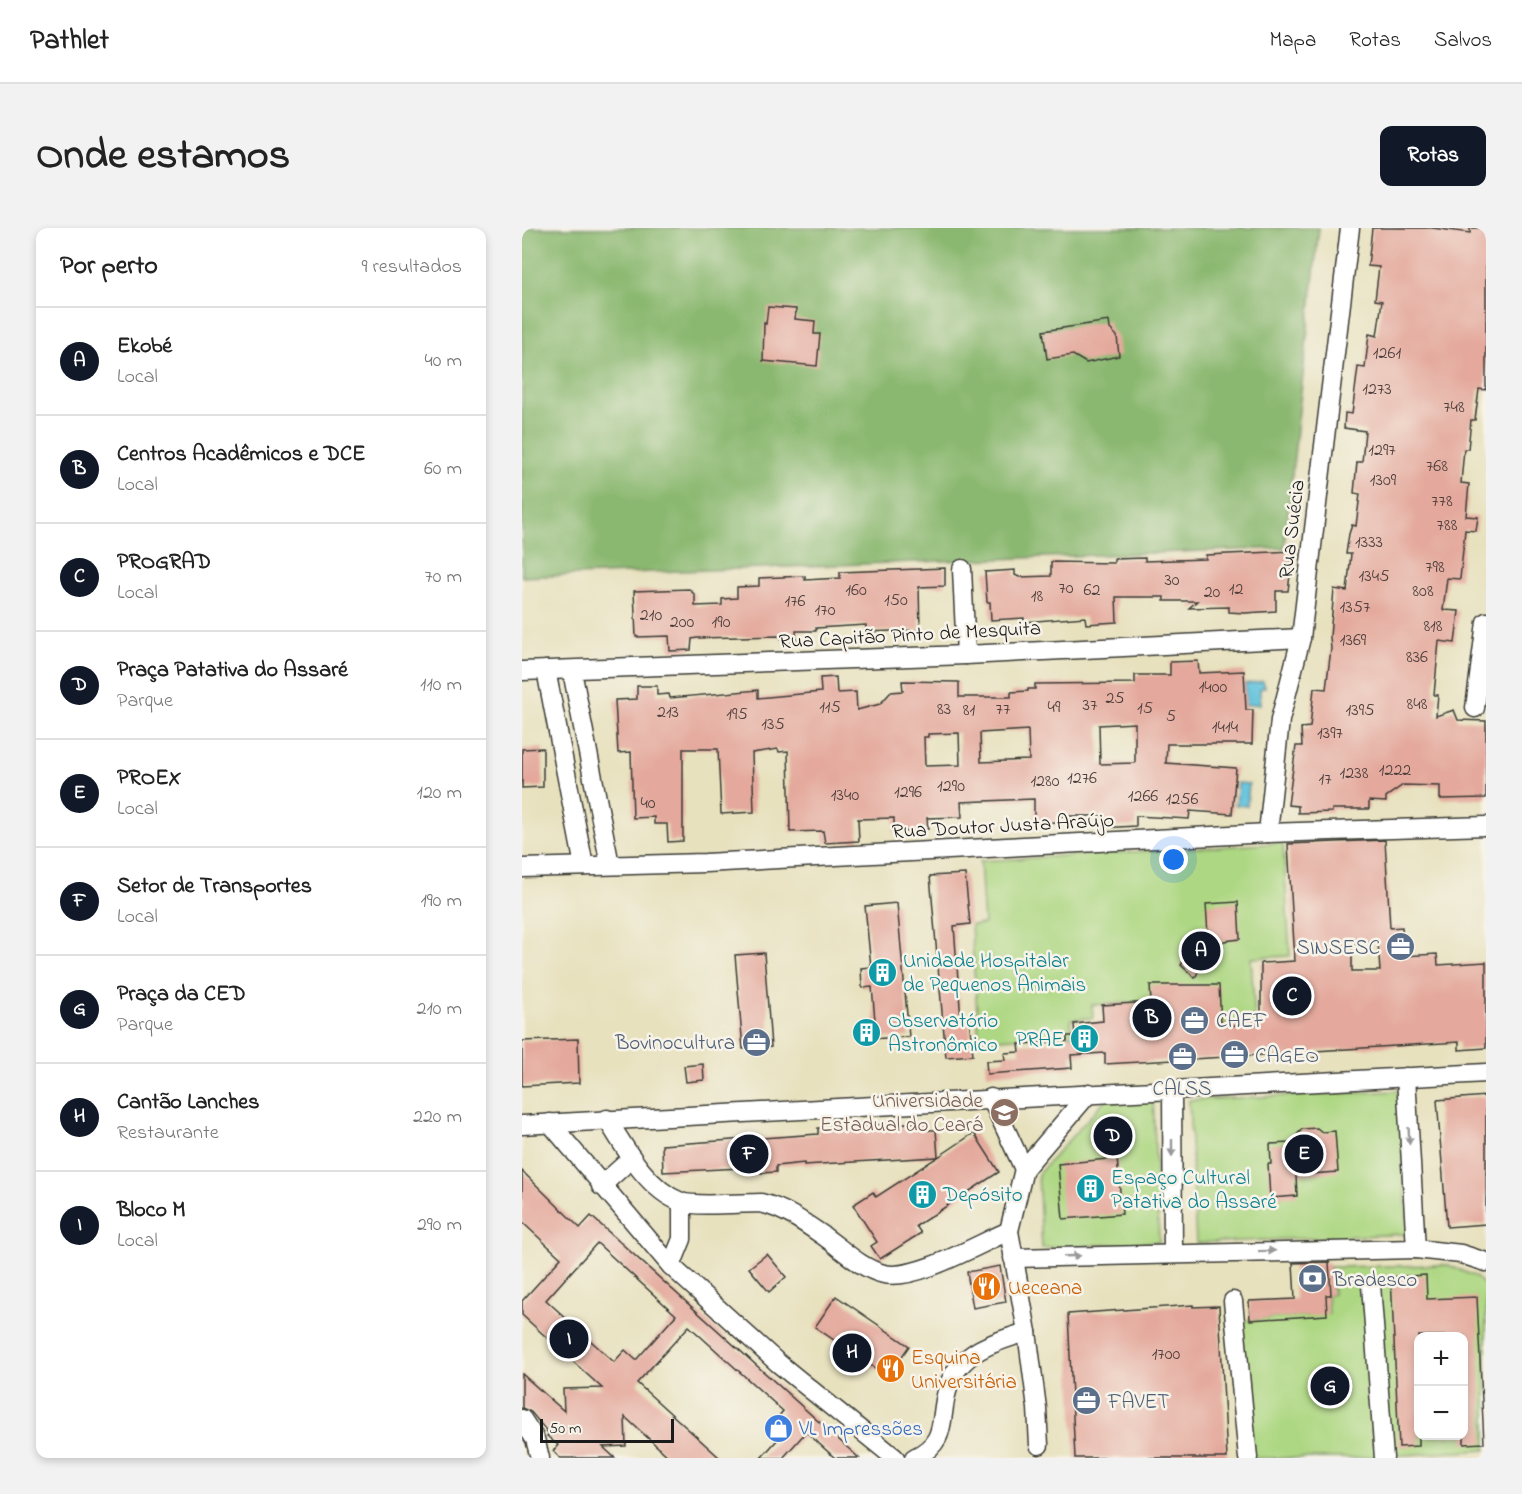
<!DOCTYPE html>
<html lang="pt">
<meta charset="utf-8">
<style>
body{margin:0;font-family:"Indie Flower",sans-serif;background:#f2f2f2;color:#222}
.controls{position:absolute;right:18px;bottom:18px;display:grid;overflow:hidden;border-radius:12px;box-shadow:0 3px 9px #0003}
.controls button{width:54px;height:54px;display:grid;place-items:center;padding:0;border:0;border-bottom:2px solid #e0e0e0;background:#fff;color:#222;font:30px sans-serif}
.scale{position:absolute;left:18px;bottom:15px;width:134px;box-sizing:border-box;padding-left:6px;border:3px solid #1c1c1c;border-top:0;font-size:16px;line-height:21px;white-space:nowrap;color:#1c1c1c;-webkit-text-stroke:4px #f7f3e8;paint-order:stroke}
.you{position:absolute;left:652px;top:632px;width:21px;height:21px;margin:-15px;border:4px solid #fff;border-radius:50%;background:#1a73e8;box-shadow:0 0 0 9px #1a73e833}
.badge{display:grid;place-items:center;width:39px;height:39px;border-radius:50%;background:#111827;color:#fff;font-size:20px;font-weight:700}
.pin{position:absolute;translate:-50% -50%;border:3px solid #fff;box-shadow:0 2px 6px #0006}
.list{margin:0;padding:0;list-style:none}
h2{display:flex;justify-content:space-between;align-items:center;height:78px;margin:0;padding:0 24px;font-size:26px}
h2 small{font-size:20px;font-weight:400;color:#767676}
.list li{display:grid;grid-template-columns:39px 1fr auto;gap:18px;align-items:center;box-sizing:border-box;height:108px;padding:0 24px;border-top:2px solid #e0e0e0}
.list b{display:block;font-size:22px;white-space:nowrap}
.list p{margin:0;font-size:20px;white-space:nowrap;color:#767676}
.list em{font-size:20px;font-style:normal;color:#767676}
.map{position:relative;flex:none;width:964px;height:1230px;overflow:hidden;border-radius:12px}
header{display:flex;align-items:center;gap:36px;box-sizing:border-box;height:84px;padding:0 30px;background:#fff;border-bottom:2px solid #e0e0e0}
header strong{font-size:28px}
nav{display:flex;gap:33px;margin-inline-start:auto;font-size:21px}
.intro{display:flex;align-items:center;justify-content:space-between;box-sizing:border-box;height:144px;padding:0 36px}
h1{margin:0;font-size:42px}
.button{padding:15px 27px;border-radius:12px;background:#111827;color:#fff;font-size:21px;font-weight:700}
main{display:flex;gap:36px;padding:0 36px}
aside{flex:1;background:#fff;border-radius:12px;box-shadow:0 3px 9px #0003}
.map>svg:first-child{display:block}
</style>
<header>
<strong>Pathlet</strong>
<nav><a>Mapa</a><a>Rotas</a><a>Salvos</a></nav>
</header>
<div class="intro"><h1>Onde estamos</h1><a class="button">Rotas</a></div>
<main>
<aside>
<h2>Por perto<small>9 resultados</small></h2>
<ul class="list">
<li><span class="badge">A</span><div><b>Ekobé</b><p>Local</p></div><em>40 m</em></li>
<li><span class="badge">B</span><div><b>Centros Acadêmicos e DCE</b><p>Local</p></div><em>60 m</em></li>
<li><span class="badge">C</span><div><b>PROGRAD</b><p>Local</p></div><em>70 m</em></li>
<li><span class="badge">D</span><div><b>Praça Patativa do Assaré</b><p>Parque</p></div><em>110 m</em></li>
<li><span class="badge">E</span><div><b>PROEX</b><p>Local</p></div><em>120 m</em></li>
<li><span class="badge">F</span><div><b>Setor de Transportes</b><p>Local</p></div><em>190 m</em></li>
<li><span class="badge">G</span><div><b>Praça da CED</b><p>Parque</p></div><em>210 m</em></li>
<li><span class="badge">H</span><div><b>Cantão Lanches</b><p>Restaurante</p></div><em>220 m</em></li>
<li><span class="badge">I</span><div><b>Bloco M</b><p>Local</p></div><em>290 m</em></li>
</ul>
</aside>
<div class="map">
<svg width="964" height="1230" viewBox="0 0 964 1230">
<rect width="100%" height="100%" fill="#f7f3e8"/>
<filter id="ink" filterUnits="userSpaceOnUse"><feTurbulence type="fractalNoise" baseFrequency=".0167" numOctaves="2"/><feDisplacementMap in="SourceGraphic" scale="12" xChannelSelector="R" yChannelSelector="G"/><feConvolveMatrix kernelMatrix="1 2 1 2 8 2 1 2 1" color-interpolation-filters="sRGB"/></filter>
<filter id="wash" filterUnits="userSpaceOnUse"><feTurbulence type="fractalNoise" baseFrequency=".008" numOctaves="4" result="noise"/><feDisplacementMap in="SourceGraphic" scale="24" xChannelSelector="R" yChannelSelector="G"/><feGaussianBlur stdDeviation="1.35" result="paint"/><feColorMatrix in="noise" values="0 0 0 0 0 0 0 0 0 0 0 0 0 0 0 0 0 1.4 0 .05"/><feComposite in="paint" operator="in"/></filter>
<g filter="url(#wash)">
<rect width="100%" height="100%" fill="#e7e1be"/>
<!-- green -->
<g fill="#add782" stroke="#647a4f" stroke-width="1.5" fill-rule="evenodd">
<polygon points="761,615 768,728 729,730 733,795 682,798 641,773 570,777 571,790 549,791 550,807 457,812 449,697 462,696 458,633"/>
<polygon points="877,863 886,1006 674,1015 667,872"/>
<polygon points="631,869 637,1014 520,1020 516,946 585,870"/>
<path d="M926,1037L952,1048L964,1058V1222L834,1230H723L715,1093L807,1086L805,1068L811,1066L808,1039ZM896,1108H942V1208H896Z"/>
</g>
<!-- forest -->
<polygon fill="#8ab870" stroke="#536a46" stroke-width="1.5" points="0,0 797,0 762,320 0,349"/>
<!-- water -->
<g fill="#5ec2dc" stroke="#3d6f7c" stroke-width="1.5">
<polygon points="741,453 743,459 738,461 738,476 723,477 723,456"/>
<polygon points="716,555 727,556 725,578 714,577"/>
</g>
<g id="blocks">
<!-- building -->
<g fill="#e4a99c" fill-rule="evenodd">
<polygon points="850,0 910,0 948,5 948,0 964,0 964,162 957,161 953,192 949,192 946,221 942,221 939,255 947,256 944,288 956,289 954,303 943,302 938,351 925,350 921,382 937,383 933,415 917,413 912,467 916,467 914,488 932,482 936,492 964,493 964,570 918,571 918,558 881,557 864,569 864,574 847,573 847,581 810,581 810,584 776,585 776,578 766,577 774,518 780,518 779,500 788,499 792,460 804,461 809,421 808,409 812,361 825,363 829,326 824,326 827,306 830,297 834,298 838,266 832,265 835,234 840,234 843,203 822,200 823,185 830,186 836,139 843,140 847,106 855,108 860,73 853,72 857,39 846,38"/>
<polygon points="246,79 274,81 273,91 293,93 292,106 298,106 295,138 241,133 242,95 244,96"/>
<polygon points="587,93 588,101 595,108 597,128 564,135 551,127 525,131 521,103"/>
<polygon points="771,323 766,363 754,363 754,383 723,385 707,384 707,379 667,380 675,373 642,373 642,369 594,369 595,394 564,396 563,389 502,394 502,390 469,392 468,374 465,374 463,344 493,342 493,347 497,349 529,348 529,334 592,335 592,331 623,330 623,333 684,331 684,327"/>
<polygon points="423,340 423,358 397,359 398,402 344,404 344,397 294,400 294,403 274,403 275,415 263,416 258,408 175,410 170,411 169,422 148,423 147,408 114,409 112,363 167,361 173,367 173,378 200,377 200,371 215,370 215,359 237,358 237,350 283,348 283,352 318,350 318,344"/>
<path d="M676,433L677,445L722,443L724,482H731L730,516H645L644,535L714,540L710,586L668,583L667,591L614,588V598L579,600V588H536V594L512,595V571L439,574L440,589L405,590L406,601H398L399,603L372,604V590L336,591L337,613L303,615L301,603L268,604L266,523L257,524L256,521L230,525L232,584L199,586L196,521H161V613L146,614L145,596H132V589L111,590L109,524L96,525L93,472L115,471V458H135V467L147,466L148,470L236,462V470L299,464L298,450L314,449L315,465L334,464L335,482L358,476L369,464L381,463L380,453L437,454V469H489V464L506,463V461H513V456L613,455V447H648V434ZM613,495V535L578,536L577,497ZM506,502L507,532L459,534L458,505ZM437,505L438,537L403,538L402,509H406V506Z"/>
<polygon points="21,520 21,559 0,560 0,521"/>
<path d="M863,612L868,700L880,699L882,728L915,726L916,737L964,734V820L937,822V814L793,823V830L759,833L758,826L583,836V825L549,827L550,840L465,846L464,833L483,832L482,825L498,824L497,816L545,813V808H553L552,796L581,793L580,777L629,774L628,757H697L699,798L739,796V735L773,733L766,616ZM856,714L858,743H830V716Z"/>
<polygon points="443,646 448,696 432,698 439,792 447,791 451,827 424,829 408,648"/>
<polygon points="716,674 718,711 702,713 684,728 673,750 659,737 670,719 686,707 684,676"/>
<polygon points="375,675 387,809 344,811 338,806 339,801 353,792 350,759 340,760 339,740 349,739 343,678"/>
<polygon points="242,725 249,819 221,821 213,727"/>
<polygon points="56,811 57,855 0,858 0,813"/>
<polygon points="181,836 182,852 164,854 162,838"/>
<polygon points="964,868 964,996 925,999 915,872"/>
<polygon points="404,894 405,902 414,902 416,929 452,905 477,944 394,998 399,1005 358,1031 349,1018 355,1014 331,977 351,964 354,969 416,929 282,937 282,935 254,938 254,944 239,945 239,939 141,944 140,917 296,906 296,900"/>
<polygon points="795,900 800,904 813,903 816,944 774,947 775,968 748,970 746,936 749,936 748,916 768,915 780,901"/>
<polygon points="595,930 600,986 541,991 536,936"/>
<path d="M0,943L58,1000L69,988L337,1230H313L284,1204L261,1230H239L257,1210L246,1201L261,1183L167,1098L115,1155L198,1230H148L103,1189L104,1218L81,1219L93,1230H38L31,1223L36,1217L25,1208L27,1206L9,1184L0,1180V1146L42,1183L41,1161L80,1160L0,1087V1073L39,1030L0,994ZM75,1015L154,1087L114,1132L103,1122L92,1134L24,1072Z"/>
<polygon points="245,1026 264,1049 247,1064 227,1040"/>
<polygon points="807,1034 809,1067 804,1067 805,1087 728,1092 727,1073 773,1071 771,1035"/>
<polygon points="478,1038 484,1074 451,1080 445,1044"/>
<polygon points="904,1047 905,1071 955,1069 962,1215 942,1216 942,1108 897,1108 897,1218 877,1219 869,1049"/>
<polygon points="314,1068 387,1118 366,1149 293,1099"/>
<polygon points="671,1077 671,1079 697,1078 705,1230 553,1230 546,1086"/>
</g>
</g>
</g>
<g filter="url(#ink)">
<use href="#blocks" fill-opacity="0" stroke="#3a3a34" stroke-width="1.5"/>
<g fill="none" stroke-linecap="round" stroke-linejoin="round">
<defs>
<g id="minor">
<polyline points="440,341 444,427"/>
<polyline points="24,442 62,638"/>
<polyline points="0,443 444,427 779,410"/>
<polyline points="50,443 88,637"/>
<polyline points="953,480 964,394"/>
<polyline points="746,605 758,492 779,410 828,0"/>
<polyline points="0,640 183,635 746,605 964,598"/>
<polyline points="884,849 894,1021 939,1026 964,1034"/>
<polyline points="650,862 651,1024"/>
<polyline points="469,870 502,941"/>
<path d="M85,891C103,920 125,961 159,974C172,979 222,975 239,975C264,981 283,995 303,1009C321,1022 340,1041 362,1046C394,1053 456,1016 487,1003"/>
<polyline points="28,895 149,1038 256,1135 373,1230"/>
<polyline points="0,897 964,845"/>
<polyline points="79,958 110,930"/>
<polyline points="491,1030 894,1021"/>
<polyline points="149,1038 160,1011 160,975"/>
<polyline points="849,1057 862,1230"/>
<polyline points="711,1073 726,1230"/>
<polyline points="0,1191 13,1211 18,1230"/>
<polyline points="517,1217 515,1180 505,1104 487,1003 502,941 567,865"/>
<path d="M392,1230C428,1213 416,1190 426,1160C436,1124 474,1113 505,1104"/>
</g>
</defs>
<!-- minor casing -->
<use href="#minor" stroke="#3a3a34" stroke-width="21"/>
<!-- minor -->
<use href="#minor" stroke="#fff" stroke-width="18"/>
</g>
<!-- one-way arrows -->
<defs><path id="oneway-solid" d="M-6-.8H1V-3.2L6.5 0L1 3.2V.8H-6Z" transform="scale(1.5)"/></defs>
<g fill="#999">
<use href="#oneway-solid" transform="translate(887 908) rotate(87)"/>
<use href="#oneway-solid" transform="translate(650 920) rotate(90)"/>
<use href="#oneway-solid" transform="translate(745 1023) rotate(-1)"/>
<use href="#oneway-solid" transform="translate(550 1028) rotate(-2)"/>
</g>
</g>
<!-- icons -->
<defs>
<symbol id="office-disc" viewBox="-11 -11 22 22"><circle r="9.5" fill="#5c6f8a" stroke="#f7f3e8"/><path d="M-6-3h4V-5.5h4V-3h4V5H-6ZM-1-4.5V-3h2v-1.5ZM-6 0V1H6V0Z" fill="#fff"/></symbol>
<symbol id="building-disc" viewBox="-11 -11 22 22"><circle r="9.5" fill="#0f9aa8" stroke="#f7f3e8"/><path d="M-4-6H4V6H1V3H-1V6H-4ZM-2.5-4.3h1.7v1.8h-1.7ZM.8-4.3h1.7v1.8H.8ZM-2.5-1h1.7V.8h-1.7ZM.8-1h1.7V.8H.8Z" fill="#fff"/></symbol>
<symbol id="university-disc" viewBox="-11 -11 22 22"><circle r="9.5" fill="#8d6e63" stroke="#f7f3e8"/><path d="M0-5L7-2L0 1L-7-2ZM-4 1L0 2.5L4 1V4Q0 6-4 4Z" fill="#fff"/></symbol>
<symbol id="bank-disc" viewBox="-11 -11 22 22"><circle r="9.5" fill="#5c6f8a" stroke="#f7f3e8"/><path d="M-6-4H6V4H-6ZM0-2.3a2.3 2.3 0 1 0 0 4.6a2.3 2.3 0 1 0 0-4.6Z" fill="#fff"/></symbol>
<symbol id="restaurant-disc" viewBox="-11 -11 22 22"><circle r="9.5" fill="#e8710a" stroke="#f7f3e8"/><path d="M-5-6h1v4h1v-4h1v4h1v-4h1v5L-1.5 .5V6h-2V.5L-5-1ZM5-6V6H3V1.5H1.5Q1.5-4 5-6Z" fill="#fff"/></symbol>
<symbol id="shop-disc" viewBox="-11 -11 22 22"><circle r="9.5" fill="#3f7fe0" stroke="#f7f3e8"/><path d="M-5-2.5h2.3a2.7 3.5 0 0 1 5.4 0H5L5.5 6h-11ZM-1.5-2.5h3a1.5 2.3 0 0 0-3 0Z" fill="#fff"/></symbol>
</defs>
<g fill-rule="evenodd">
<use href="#office-disc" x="862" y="702" width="33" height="33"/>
<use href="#building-disc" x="344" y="728" width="33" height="33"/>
<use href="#office-disc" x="656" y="776" width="33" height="33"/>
<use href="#building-disc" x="328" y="788" width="33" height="33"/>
<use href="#building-disc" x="546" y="794" width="33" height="33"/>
<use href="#office-disc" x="218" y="798" width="33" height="33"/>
<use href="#office-disc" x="696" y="810" width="33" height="33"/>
<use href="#office-disc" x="644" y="812" width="33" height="33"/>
<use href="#university-disc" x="466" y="868" width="33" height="33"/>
<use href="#building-disc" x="552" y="944" width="33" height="33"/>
<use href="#building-disc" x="384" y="950" width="33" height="33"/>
<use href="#bank-disc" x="774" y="1034" width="33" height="33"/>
<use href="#restaurant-disc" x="448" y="1042" width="33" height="33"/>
<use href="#restaurant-disc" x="352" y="1124" width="33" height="33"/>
<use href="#office-disc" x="548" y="1156" width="33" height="33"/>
<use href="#shop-disc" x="240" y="1184" width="33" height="33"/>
</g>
<g text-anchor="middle" stroke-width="5" stroke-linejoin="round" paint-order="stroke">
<!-- number labels -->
<g font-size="18" fill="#4e3f3c">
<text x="865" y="130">1261</text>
<text x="855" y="166">1273</text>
<text x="932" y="184">748</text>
<text x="860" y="227">1297</text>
<text x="915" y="243">768</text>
<text x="861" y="257">1309</text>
<text x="920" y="278">778</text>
<text x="925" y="302">788</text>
<text x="847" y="319">1333</text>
<text x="913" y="344">798</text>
<text x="852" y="353">1345</text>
<text x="650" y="357">30</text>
<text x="544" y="365">70</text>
<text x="714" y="366">12</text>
<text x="334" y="367">160</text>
<text x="570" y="367">62</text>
<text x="901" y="368">808</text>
<text x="690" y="369">20</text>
<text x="515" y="373">18</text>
<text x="374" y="377">150</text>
<text x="273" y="378">176</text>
<text x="833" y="384">1357</text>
<text x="303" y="387">170</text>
<text x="129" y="392">210</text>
<text x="160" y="399">200</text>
<text x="199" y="399">190</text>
<text x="911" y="403">818</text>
<text x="831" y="417">1369</text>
<text x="895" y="434">836</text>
<text x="691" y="464">1400</text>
<text x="593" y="475">25</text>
<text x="895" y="481">848</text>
<text x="568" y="482">37</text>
<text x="308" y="484">115</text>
<text x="532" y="484">49</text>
<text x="623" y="485">15</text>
<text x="422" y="486">83</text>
<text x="481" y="486">77</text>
<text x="447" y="487">81</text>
<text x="838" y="487">1395</text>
<text x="146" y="489">213</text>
<text x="215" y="491">195</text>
<text x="649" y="493">5</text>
<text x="251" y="501">135</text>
<text x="703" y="504">1414</text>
<text x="808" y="510">1397</text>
<text x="873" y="547">1222</text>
<text x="832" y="550">1238</text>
<text x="560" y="555">1276</text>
<text x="803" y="556">17</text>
<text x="523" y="558">1280</text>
<text x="429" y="563">1290</text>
<text x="386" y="569">1296</text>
<text x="323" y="572">1340</text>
<text x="621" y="573">1266</text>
<text x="660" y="576">1256</text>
<text x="126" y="580">40</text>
<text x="644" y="1131">1700</text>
</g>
<!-- street labels -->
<g font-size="21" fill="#1c1c1c" stroke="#f7f3e8">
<text transform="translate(769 301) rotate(-83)" y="7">Rua Suécia</text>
<text transform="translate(388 406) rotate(-3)" y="7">Rua Capitão Pinto de Mesquita</text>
<text transform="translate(481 597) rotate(-3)" y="7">Rua Doutor Justa Araújo</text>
</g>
<!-- service labels -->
<g font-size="21" fill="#4e5e75" stroke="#f7f3e8" text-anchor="start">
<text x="858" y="726" text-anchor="end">SINSESC</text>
<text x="694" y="799">CAEF</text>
<text x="213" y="821" text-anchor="end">Bovinocultura</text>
<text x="733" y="834">CAGEO</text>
<text x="660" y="867" text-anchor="middle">CALSS</text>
<text x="811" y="1058">Bradesco</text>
<text x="586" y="1180">FAVET</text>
</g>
<!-- culture labels -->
<g font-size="21" fill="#0d838f" stroke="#f7f3e8" text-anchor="start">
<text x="381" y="739">Unidade Hospitalar<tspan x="381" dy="24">de Pequenos Animais</tspan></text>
<text x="366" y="799">Observatório<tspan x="366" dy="24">Astronômico</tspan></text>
<text x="542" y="818" text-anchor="end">PRAE</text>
<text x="589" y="956">Espaço Cultural<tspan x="589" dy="24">Patativa do Assaré</tspan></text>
<text x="421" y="973">Depósito</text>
</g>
<!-- education labels -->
<g font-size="21" fill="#785e54" stroke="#f7f3e8" text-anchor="end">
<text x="461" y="879">Universidade<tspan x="461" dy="24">Estadual do Ceará</tspan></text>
</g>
<!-- food labels -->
<g font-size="21" fill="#c56008" stroke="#f7f3e8" text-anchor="start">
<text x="486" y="1066">Ueceana</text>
<text x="389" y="1136">Esquina<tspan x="389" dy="24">Universitária</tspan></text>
</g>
<!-- shop labels -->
<g font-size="21" fill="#366cbe" stroke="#f7f3e8" text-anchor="start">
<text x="277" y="1207">VL Impressões</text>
</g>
</g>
</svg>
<div class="controls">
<button>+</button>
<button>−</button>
</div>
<div class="scale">50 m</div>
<div class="you"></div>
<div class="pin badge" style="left:679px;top:723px">A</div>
<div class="pin badge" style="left:630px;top:790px">B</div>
<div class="pin badge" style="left:770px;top:768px">C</div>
<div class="pin badge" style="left:591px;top:908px">D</div>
<div class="pin badge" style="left:782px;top:926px">E</div>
<div class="pin badge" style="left:227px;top:926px">F</div>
<div class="pin badge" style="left:808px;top:1158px">G</div>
<div class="pin badge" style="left:330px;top:1125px">H</div>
<div class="pin badge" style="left:47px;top:1111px">I</div>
</div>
</main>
